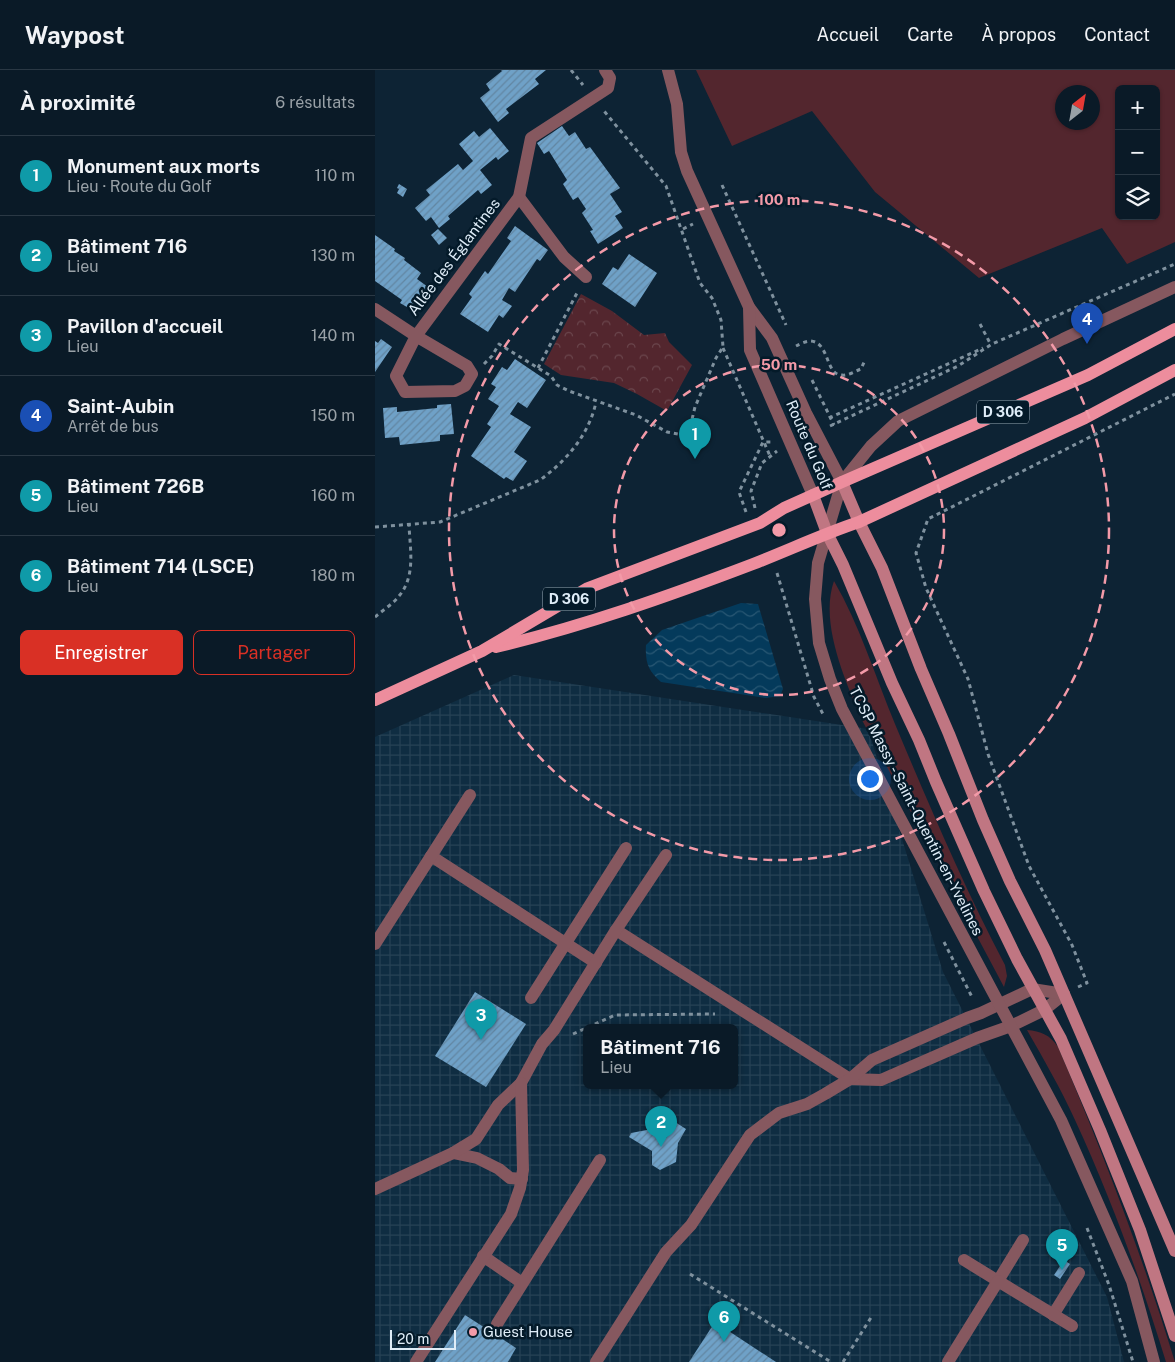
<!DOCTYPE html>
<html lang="fr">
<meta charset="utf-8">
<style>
body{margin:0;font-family:"Public Sans",sans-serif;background:#182733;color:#f1f3f6}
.controls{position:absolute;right:15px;top:15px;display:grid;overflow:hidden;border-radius:8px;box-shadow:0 1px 4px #0004}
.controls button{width:45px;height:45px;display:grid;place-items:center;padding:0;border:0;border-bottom:1px solid #2a3844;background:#0a1a27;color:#f1f3f6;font:25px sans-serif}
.compass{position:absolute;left:680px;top:15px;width:45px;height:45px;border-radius:50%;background:#0a1a27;box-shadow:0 1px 4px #0004;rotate:31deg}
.scale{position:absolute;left:15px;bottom:12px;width:66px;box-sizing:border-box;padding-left:5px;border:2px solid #dfedf8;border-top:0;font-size:14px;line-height:18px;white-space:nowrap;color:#dfedf8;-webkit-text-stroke:4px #041a29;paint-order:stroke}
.you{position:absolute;left:494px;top:708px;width:18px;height:18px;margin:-12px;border:4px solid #fff;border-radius:50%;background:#1a73e8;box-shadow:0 0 0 8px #1a73e833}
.badge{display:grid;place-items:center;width:32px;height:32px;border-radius:50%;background:#d93025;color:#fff;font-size:16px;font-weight:700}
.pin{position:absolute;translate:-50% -41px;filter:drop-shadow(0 1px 2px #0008)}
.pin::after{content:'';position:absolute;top:26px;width:18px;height:15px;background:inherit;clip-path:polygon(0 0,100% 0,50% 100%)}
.popup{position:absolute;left:208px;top:954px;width:155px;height:65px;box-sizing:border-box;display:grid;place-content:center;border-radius:8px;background:#0a1a27;filter:drop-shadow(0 1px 4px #0005);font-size:16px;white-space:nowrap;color:#99a1a7}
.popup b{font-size:19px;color:#f1f3f6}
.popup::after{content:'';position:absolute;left:50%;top:100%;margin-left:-10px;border:10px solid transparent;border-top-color:#0a1a27}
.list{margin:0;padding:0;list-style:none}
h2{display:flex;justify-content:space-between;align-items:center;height:65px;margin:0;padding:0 20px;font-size:21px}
h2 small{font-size:16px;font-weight:400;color:#99a1a7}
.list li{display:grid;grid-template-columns:32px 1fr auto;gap:15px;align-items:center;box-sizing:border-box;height:80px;padding:0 20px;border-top:1px solid #2a3844}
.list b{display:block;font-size:19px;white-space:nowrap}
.list p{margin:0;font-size:16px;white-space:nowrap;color:#99a1a7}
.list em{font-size:16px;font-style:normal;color:#99a1a7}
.actions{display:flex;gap:10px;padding:15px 20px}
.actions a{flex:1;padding:11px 0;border:1px solid #d93025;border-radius:8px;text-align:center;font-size:18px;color:#d93025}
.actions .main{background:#d93025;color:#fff}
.icon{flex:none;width:28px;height:28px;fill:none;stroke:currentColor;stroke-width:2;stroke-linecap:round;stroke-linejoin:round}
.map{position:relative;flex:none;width:800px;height:1292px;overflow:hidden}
header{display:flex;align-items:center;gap:30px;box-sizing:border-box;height:70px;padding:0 25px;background:#0a1a27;border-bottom:1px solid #2a3844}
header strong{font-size:24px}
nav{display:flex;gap:28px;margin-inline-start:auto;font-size:18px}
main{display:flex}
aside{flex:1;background:#0a1a27}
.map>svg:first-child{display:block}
</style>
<header>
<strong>Waypost</strong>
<nav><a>Accueil</a><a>Carte</a><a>À propos</a><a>Contact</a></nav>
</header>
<main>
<aside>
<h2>À proximité<small>6 résultats</small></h2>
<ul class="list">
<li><span class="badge" style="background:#0f9aa8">1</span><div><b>Monument aux morts</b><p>Lieu · Route du Golf</p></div><em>110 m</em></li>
<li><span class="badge" style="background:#0f9aa8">2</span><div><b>Bâtiment 716</b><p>Lieu</p></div><em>130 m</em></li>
<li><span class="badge" style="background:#0f9aa8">3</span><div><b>Pavillon d'accueil</b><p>Lieu</p></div><em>140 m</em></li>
<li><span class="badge" style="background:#1a4fb4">4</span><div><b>Saint-Aubin</b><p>Arrêt de bus</p></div><em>150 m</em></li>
<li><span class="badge" style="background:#0f9aa8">5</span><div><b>Bâtiment 726B</b><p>Lieu</p></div><em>160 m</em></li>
<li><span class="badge" style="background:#0f9aa8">6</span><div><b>Bâtiment 714 (LSCE)</b><p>Lieu</p></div><em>180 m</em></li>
</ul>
<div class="actions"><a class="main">Enregistrer</a><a>Partager</a></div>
</aside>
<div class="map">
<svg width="800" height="1292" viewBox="0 0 800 1292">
<defs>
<pattern id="industrial-grid" width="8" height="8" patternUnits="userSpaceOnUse" patternTransform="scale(1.25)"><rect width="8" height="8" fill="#0f2d42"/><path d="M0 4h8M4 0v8" fill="none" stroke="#264255"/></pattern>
<pattern id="forest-crowns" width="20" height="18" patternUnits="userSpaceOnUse" patternTransform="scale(1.25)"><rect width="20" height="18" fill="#53262e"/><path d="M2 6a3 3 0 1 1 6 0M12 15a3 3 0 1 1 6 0" fill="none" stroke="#6b464d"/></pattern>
<pattern id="water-waves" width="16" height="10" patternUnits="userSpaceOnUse" patternTransform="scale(1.25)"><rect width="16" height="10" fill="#043a5b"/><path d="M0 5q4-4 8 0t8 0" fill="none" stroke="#285773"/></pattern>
<pattern id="building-hatch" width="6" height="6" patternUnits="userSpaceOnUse" patternTransform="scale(1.25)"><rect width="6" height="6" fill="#6fa1c7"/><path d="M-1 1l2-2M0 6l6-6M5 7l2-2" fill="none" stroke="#6286a2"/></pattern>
</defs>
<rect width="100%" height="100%" fill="#0d2334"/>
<!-- industrial -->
<path fill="url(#industrial-grid)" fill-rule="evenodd" d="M139,605L493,659L568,902L732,1227L749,1292H0V667ZM212,958H360V1016H212Z"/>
<!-- green -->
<g fill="#53262e" fill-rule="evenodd">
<path d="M321,0H800V172L752,194L727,158L604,208L500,122L437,41L357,76ZM744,19H781V146H744ZM688,22H718V52H688Z"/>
<path d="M459,511C485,556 500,606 520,654C554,735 589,817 630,895L632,906L629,917L488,652C471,613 444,553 459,511Z"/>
<path d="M652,960C666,961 675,965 683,977C727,1080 767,1185 800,1292H791C766,1210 736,1128 700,1050C686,1019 669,990 652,960Z"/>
</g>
<!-- forest -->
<polygon fill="url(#forest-crowns)" points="206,224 237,241 269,265 290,263 294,272 317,295 292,341 262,324 239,313 186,305 169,294"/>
<!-- water -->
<path fill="url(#water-waves)" d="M366,533L383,534L408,619L405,626L391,628L286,612C273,601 270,592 271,575L287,560Z"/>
<!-- building -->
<g fill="url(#building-hatch)">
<polygon points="126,0 171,0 160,9 164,14 131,39 134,43 123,52 105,28 115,20 111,14 127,1"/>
<polygon points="187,56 194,66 200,62 211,79 215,77 245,118 235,124 247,142 240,146 248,158 223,174 215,161 218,160 207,143 211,139 203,127 198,130 188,114 192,110 174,81 169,84 162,73"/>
<polygon points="115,58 134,81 123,90 121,87 105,100 117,115 106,124 103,120 73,146 75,149 64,158 56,147 51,151 40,138 55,125 51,120 83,94 88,100 98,91 84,74 99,61 104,67"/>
<polygon points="24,114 32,119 28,127 22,123 24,119 22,118"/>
<polygon points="140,156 173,180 165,191 162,189 140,222 134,218 127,230 137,236 128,248 124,245 113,262 85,244 97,227 94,224 110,201 113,204 136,171 132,168"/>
<polygon points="63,159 72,168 64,175 56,165"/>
<polygon points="0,165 20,179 19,181 30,188 29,190 46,203 42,209 53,217 37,240 25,233 27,230 0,211"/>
<polygon points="254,184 282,203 260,237 227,214 238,197 243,200"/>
<polygon points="6,269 17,277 0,302 0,271 3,273"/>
<polygon points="140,289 171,310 152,338 143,332 135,344 156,357 139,382 152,391 138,411 131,407 129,409 96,386 116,357 112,354 124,336 113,329 121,317 116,314 127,297 132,300"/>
<polygon points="76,334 79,364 65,365 65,371 25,375 24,367 10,368 8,338 22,337 22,342 62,338 62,335"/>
<polygon points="100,922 151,954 111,1017 60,986"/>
<polygon points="300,1052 311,1059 303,1073 301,1092 285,1100 277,1095 277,1081 254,1067 256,1063 277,1059 291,1068"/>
<polygon points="689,1190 695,1194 685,1209 679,1205"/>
<polygon points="90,1245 141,1278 133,1292 60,1292"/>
<polygon points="340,1252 401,1292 314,1292"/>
</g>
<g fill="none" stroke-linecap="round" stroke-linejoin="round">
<!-- path -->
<g stroke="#7f919e" stroke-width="3" stroke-dasharray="4 4" stroke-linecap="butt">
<polyline points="196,0 208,15"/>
<polyline points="347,115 411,255"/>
<polyline points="308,159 318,154"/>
<polyline points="605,254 616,275"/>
<path d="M421,276C425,274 431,271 436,271C455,273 450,305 467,305C473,306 480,301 486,299L490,290"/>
<polyline points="348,278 395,386"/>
<polyline points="109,294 117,286 124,274 176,306 182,315 194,321 261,345 292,362 313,366 320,337 341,288 348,277 346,250 337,228 325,213 291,116 229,41"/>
<polyline points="163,298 203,221"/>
<polyline points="437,310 459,355"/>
<polyline points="454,348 608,278"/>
<polyline points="455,356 583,296 617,274 800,194"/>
<polyline points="380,438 376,421 387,393 402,381"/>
<polyline points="371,442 364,422 388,372 396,372"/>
<path d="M0,457L65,452L165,410C191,391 214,365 221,332"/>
<polyline points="402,503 439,627 449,646"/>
<path d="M0,547C8,540 18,534 24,526C41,506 35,479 34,455"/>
<polyline points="569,872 598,929"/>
<polyline points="703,917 712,913 697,875 654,796 613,684 593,609 551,518 541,483 553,449 800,324"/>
<polyline points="198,964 240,945 340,944"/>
<polyline points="712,1158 734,1215 758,1292"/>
<polyline points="315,1204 456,1292"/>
<polyline points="468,1292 497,1246"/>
</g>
<!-- service -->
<g stroke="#86585f" stroke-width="12">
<polyline points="56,786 221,893"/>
<polyline points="241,860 475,1009 506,1010 602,968 636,956 669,940 689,924"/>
<polyline points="0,874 95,725"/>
<polyline points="156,928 251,778"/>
<polyline points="78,1083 102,1088 124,1099 135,1108 147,1109"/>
<polyline points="0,1119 78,1083 101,1069 123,1035 146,1013 167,974 179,960 241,860 291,785"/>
<polyline points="108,1186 147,1213"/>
<polyline points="589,1190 623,1211 648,1170"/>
<polyline points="678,1245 704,1203"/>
<polyline points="122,1254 225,1090"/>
<polyline points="41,1292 136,1144 145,1118 148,1100 146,1013"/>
<polyline points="221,1292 291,1182 316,1155 375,1065 404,1043 432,1034 450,1024 475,1009 497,990 592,948 606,943 657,919 689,924"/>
<polyline points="573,1292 623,1211 697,1256"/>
<polyline points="779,1292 757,1211 686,1050 467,639 455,609 444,573 440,529 443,493 467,412 496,376 523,351 688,269 800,217"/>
</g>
<!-- minor -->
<g stroke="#86585f" stroke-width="12">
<polyline points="144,127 189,187 211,207"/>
<polyline points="0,239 41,266 92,296 97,304 90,316 80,321 30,322 21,306 41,266 144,127 156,68 233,18 235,8 230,0"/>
</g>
<!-- tertiary -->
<g stroke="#86585f" stroke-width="12">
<polyline points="293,0 302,34 306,82 312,101 374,237 397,268 431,343 467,412"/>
<polyline points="374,237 375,280 438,425"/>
</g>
<!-- secondary -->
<g stroke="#c07682" stroke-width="12">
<polyline points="467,412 484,452 507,498 546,599 574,664 608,750 635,811 670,880 800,1181"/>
<polyline points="438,425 452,463 468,495 517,613 544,670 561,712 609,821 642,889 686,969 725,1060 765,1160 800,1266"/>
</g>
<!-- primary -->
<g stroke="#ed8d9d" stroke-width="12">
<path d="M121,577C209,556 294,526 378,494C414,480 448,464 484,452L710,348L800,300"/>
<polyline points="0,630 107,581 213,518 385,453 409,438 467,412 713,305 800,259"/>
</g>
</g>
<!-- distance rings -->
<g fill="none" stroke="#f39aa8" stroke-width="2.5" stroke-dasharray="9 6">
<circle cx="404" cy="460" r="165"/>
<circle cx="404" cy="460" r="330"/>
</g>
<!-- markers -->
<circle fill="#f39aa8" stroke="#041a29" stroke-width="2" cx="98" cy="1262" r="5"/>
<g text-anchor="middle" stroke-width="5" stroke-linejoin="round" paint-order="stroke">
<!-- shield labels -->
<g fill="#041a29" stroke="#9daeba" stroke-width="1">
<rect x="602" y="330.5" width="52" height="23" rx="4"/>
<rect x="168" y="517.5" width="52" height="23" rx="4"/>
</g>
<g font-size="14" font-weight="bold" fill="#dfedf8">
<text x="628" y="347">D 306</text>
<text x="194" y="534">D 306</text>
</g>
<!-- street labels -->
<g font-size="15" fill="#dfedf8" stroke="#041a29">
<text transform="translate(79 187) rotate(-53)" y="5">Allée des Églantines</text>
<text transform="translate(434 375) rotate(67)" y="5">Route du Golf</text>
<text transform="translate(541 741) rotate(63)" y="5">TCSP Massy - Saint-Quentin-en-Yvelines</text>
</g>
<!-- poi labels -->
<g font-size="15" fill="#dfedf8" stroke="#041a29" text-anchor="start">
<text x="108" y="1267">Guest House</text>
</g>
</g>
<circle cx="404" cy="460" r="8" fill="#f39aa8" stroke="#041a29" stroke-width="2.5"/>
<g font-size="15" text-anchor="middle" font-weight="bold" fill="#f39aa8" stroke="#041a29" stroke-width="5" stroke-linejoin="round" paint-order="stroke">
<text x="404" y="135">100 m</text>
<text x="404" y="300">50 m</text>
</g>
</svg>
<div class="controls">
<button>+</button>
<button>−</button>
<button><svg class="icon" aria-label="layers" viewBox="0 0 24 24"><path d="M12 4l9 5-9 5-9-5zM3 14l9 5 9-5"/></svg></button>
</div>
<svg class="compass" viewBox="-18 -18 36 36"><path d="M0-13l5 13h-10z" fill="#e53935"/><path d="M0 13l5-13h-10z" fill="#99a1a7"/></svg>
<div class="scale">20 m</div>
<div class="you"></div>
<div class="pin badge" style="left:320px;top:389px;background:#0f9aa8">1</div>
<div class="pin badge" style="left:286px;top:1077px;background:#0f9aa8">2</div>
<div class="popup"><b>Bâtiment 716</b>Lieu</div>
<div class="pin badge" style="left:106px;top:970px;background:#0f9aa8">3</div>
<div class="pin badge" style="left:712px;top:274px;background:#1a4fb4">4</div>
<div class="pin badge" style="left:687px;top:1200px;background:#0f9aa8">5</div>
<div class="pin badge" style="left:349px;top:1272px;background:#0f9aa8">6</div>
</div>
</main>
